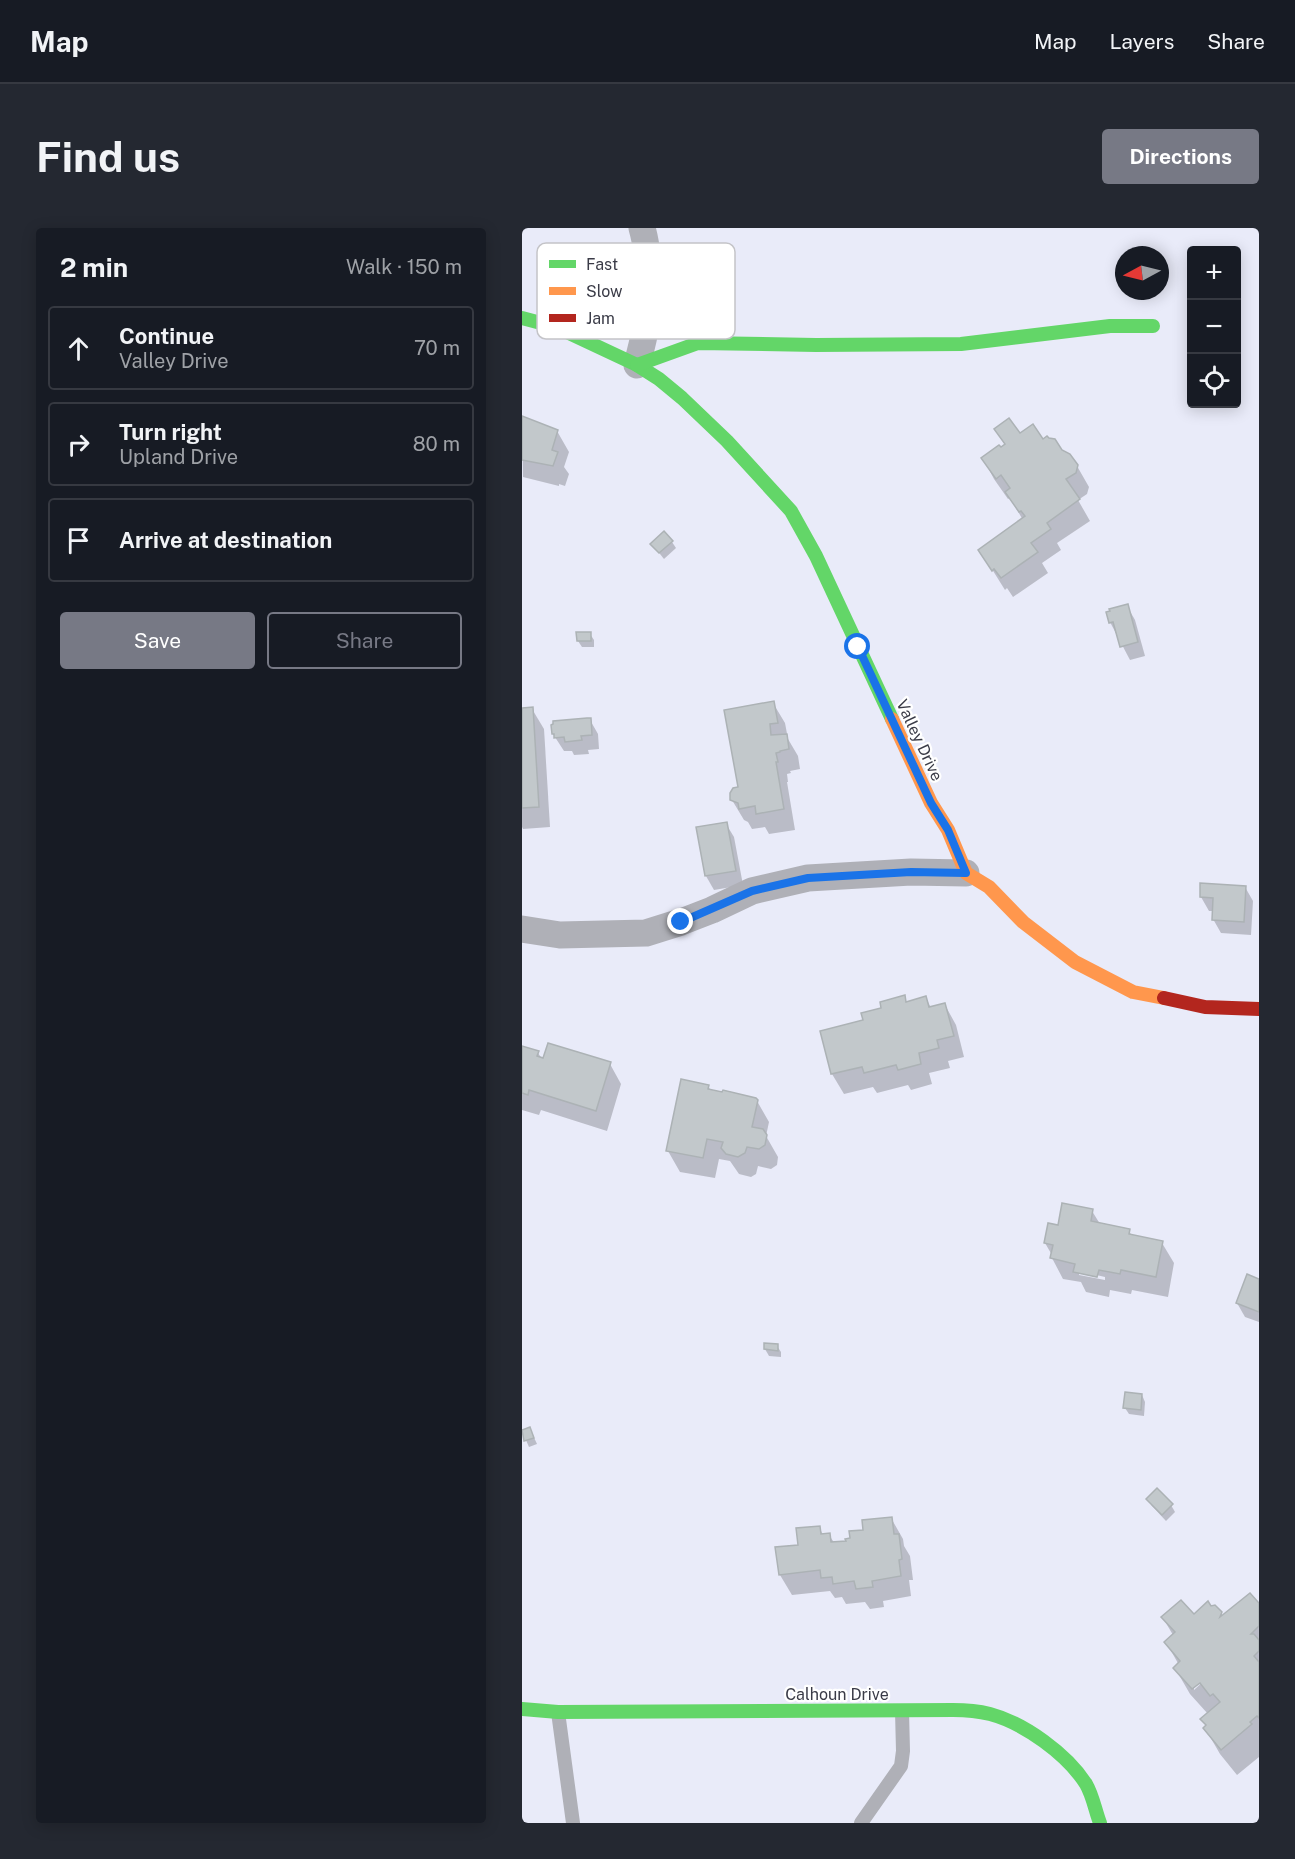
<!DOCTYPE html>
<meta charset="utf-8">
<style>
body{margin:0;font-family:"Public Sans",sans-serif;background:#242831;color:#f1f3f6}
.controls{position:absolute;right:18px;top:18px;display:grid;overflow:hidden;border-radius:6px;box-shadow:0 3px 15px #0003}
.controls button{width:54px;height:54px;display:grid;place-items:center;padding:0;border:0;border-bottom:2px solid #363941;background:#171b24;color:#f1f3f6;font:30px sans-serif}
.compass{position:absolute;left:593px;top:18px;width:54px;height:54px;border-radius:50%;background:#171b24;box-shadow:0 3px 15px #0003;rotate:263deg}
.stop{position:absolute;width:18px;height:18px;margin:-14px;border:4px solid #1a73e8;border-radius:50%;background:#fff}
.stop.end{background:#1a73e8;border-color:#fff;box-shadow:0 2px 6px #0008}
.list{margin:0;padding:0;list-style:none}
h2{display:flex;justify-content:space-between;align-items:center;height:78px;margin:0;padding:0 24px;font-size:26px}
h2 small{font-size:20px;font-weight:400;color:#9ea1a6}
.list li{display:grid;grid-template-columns:39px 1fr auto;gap:18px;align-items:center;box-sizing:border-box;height:84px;margin:0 12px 12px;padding:0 12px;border:2px solid #363941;border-radius:6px}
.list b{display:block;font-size:22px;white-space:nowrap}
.list p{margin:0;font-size:20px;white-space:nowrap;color:#9ea1a6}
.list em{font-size:20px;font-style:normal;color:#9ea1a6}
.actions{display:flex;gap:12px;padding:18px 24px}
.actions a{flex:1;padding:14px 0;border:2px solid #777985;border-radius:6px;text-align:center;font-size:21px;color:#777985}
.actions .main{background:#777985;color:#fff}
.icon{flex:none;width:33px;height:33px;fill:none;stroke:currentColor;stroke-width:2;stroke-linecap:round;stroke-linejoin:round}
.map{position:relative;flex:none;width:737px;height:1595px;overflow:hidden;border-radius:6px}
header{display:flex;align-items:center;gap:36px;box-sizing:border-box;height:84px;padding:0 30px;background:#171b24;border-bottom:2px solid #363941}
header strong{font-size:28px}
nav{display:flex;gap:33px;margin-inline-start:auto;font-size:21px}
.intro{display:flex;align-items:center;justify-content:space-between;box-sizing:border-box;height:144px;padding:0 36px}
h1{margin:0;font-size:42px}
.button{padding:15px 27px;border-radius:6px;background:#777985;color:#fff;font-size:21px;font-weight:700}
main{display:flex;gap:36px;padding:0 36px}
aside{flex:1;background:#171b24;border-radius:6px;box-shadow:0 3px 15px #0003}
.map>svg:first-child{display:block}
</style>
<header>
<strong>Map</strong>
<nav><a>Map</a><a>Layers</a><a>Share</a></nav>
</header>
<div class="intro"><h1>Find us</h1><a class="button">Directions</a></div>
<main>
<aside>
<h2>2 min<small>Walk · 150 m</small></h2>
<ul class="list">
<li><svg class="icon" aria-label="ahead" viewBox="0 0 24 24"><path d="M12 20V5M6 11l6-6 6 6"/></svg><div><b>Continue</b><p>Valley Drive</p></div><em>70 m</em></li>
<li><svg class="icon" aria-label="right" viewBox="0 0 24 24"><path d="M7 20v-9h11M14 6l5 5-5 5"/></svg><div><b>Turn right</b><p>Upland Drive</p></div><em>80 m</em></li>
<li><svg class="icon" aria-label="arrive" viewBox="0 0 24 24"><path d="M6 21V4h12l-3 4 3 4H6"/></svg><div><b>Arrive at destination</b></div></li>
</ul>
<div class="actions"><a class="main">Save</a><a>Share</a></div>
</aside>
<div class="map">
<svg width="737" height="1595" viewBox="0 0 737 1595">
<rect width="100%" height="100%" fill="#e9ebf9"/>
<!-- shadow -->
<g fill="#0003" fill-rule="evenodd">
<polygon points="0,191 35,203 47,224 42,239 47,246 43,258 37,256 37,258 1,249"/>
<polygon points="474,201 521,213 539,223 555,238 567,259 565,266 556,272 568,293 535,315 539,322 520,335 526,345 491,369 485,360 483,362 458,322 501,292 488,270 486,271 472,251 461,230 483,217"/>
<polygon points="150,314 154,320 142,331 130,316"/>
<polygon points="605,378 613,392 623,428 608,432 588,394"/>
<polygon points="68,406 72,412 72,419 60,419 56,413"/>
<polygon points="251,475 263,495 266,511 276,528 278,541 268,543 269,545 265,546 266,554 265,554 273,602 247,606 243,599 230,601 226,594 222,592 210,572 218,560"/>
<polygon points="0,481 10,481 22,501 28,599 1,601 0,599"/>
<polygon points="68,492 76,506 77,521 66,522 67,526 52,527 50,523 42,523 31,506"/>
<polygon points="204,596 212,609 221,657 192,662 184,648"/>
<polygon points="723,659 731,673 729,707 699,705 691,691 692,683 687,683 679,669"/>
<polygon points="382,769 385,775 404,770 409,780 423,777 434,797 442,829 426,833 428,840 407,845 410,856 389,862 386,857 355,865 351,859 322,866 310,846 300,804 342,793"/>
<polygon points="0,820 16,825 20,831 88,836 99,856 85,903 19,882 17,887 0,882"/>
<polygon points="186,858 189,863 235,873 247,894 244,908 256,929 255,937 249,941 236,938 234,946 229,949 217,946 208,933 197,931 193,950 158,944 146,923"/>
<path d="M570,983L578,996L607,1003L610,1008L640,1015L652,1035L646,1069L610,1062L609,1066L588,1062L587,1069L564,1064L559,1054L541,1051L530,1030V1027L523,1015L537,999ZM557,1043L583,1049V1052L557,1047Z"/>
<polygon points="726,1048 737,1052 737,1094 723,1089 715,1075"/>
<polygon points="255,1118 259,1124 259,1129 247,1128 243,1121"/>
<polygon points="620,1167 623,1174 622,1188 607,1186 603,1180"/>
<polygon points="8,1201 15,1216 7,1219 0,1203"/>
<polygon points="626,1272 649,1277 653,1284 644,1293 630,1278"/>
<polygon points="369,1290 381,1311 382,1318 388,1328 391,1352 387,1352 389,1368 361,1373 362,1379 348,1381 343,1374 324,1376 320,1369 313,1370 308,1363 270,1367 258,1347 297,1299 301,1307 307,1307 313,1316 325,1314 343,1303"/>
<path d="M728,1367L737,1377V1529L715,1547L698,1526L683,1500L684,1498L680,1491L686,1486L668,1466L653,1440L657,1437L644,1414L651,1407L641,1390L699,1385L701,1389ZM684,1451L672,1462V1458Z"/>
</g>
<!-- building -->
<g fill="#c2c8cb" stroke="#acb2b5" stroke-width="1.5">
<polygon points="0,188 36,202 30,222 36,224 31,238 0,232"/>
<polygon points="487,190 498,205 511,196 521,211 525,208 527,210 533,211 540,222 548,226 556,237 554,245 544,251 558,271 525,295 529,301 509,315 516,324 479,350 472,341 470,343 456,322 503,288 499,283 497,284 483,264 488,260 479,247 474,251 459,230 477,217 479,219 483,216 472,201"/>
<polygon points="142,303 151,313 137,325 128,316"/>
<polygon points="606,376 616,414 598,419 591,394 587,395 584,384 588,383 587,381"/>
<polygon points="54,404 69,404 69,413 55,413"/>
<polygon points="252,473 256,495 248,496 249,507 265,506 267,521 258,523 258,524 254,525 256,534 254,534 262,581 234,586 233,578 217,581 216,575 208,572 208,565 211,560 216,559 202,482"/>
<polygon points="11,479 17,579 0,580 0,480"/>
<polygon points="65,490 69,490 70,507 59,508 60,512 43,514 42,509 32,510 32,506 30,506 29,497 31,496 31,493"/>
<polygon points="205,594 214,643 183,648 174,599"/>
<polygon points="678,655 724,658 722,694 690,692 691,670 678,669"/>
<polygon points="383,767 384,774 404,768 407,779 423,775 432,808 415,812 417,820 397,825 399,836 376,842 374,837 342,845 340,839 309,846 298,803 341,792 339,785 359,780 358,774"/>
<polygon points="26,815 89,834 74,883 7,862 6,867 0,865 0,818 17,823 15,828 21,830"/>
<polygon points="159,851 187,857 186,861 200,864 201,862 234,870 236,872 230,899 241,901 245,907 243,917 237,921 225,919 223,925 216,929 204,926 199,920 201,914 185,911 181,930 144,923"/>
<polygon points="540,975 571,981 569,993 608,1001 607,1006 641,1013 634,1049 599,1042 598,1046 577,1042 575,1049 551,1044 553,1036 528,1030 531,1017 522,1015 526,995 536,997"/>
<polygon points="725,1046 737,1051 737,1084 714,1075"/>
<polygon points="242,1115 256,1116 256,1123 242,1121"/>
<polygon points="603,1164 620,1166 619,1182 601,1180"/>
<polygon points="8,1199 12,1210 2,1213 0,1202"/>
<polygon points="635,1260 651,1276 640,1287 624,1271"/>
<polygon points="370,1289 372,1306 377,1306 380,1331 377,1332 379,1348 350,1353 351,1359 334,1361 332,1353 311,1356 310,1349 299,1350 298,1342 257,1347 253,1319 276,1317 274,1300 298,1298 299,1306 308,1305 309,1314 324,1313 323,1311 328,1310 327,1303 341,1302 340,1292"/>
<polygon points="728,1365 737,1375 737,1398 729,1406 732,1406 737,1412 737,1423 732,1428 737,1434 737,1490 735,1488 728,1494 730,1496 699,1522 681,1500 684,1497 678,1491 698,1474 691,1466 688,1468 678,1455 670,1461 651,1440 658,1433 642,1414 653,1404 639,1389 659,1372 672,1386 686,1373 689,1378 693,1377 700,1384 698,1389"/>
</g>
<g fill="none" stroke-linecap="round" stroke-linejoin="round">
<!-- lane -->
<g stroke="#afb0b7" stroke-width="14">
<polyline points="36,1484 51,1595"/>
<polyline points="339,1595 379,1538 381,1523 380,1483"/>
</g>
<!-- street -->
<g stroke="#afb0b7" stroke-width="27">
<path d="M115,137C119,120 124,103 126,86C128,60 127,24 120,0"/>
<polyline points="0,701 38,707 124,705 159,694 190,682 230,663 286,650 389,644 444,645"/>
</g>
<!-- fast -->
<g stroke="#63d668" stroke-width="14">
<polyline points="0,90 34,99 115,137 137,151 160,170 205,213 269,283 294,328 370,491"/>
<polyline points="115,137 176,115 294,117 439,116 588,98 631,98"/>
<path d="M0,1481L36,1484L431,1482C444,1482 456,1483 468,1486C502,1495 545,1526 564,1556C571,1568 573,1582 578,1595"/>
</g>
<!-- slow -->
<polyline stroke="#ff974d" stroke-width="14" points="370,491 409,575 426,602 444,645 467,659 501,694 553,734 611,764 642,770"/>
<!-- jam -->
<polyline stroke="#b3261e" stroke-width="14" points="642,770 683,779 737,781"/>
</g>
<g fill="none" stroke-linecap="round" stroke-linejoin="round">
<!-- route -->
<polyline stroke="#1a73e8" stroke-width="8" points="159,694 230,663 286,650 389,644 444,645 426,602 409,575 336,419"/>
</g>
<g text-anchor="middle" stroke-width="4.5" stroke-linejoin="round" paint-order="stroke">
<!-- street labels -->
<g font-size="16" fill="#3a3b47" stroke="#fff">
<text transform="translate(398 512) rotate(65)" y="6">Valley Drive</text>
<text x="315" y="1472">Calhoun Drive</text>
</g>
</g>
<!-- legend -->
<rect x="15" y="15" width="198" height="96" rx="9" fill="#fff" stroke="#c4c4c8" stroke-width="1.5"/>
<rect x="27" y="32" width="27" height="8" fill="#63d668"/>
<rect x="27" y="59" width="27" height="8" fill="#ff974d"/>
<rect x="27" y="86" width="27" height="8" fill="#b3261e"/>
<g font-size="16" fill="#3a3b47">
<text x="64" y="42">Fast</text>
<text x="64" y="69">Slow</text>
<text x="64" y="96">Jam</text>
</g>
</svg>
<div class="controls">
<button>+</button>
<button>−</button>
<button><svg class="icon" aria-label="locate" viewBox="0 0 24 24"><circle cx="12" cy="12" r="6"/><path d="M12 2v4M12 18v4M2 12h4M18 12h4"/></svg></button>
</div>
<svg class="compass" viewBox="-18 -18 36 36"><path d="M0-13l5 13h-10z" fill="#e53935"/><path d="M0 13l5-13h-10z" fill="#9ea1a6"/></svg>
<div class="stop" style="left:336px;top:419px"></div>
<div class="stop end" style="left:159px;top:694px"></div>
</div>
</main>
